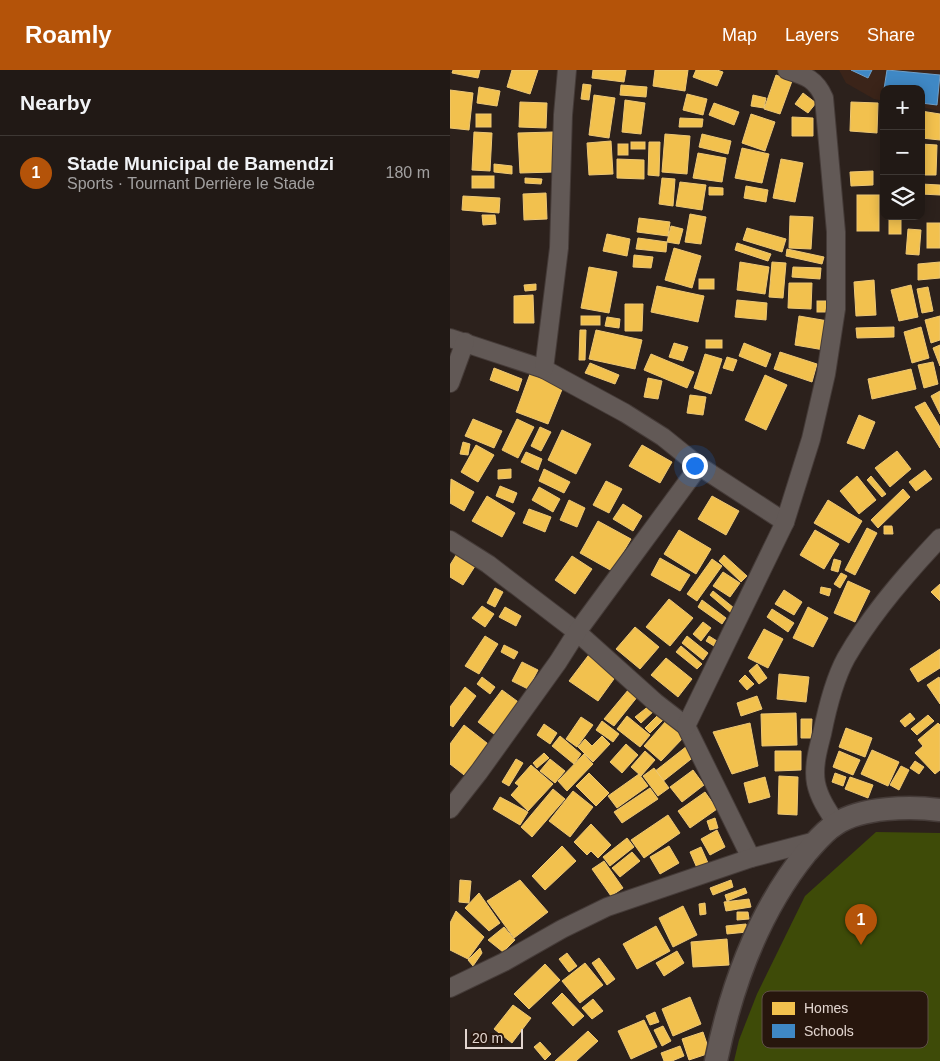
<!DOCTYPE html>
<meta charset="utf-8">
<style>
body{margin:0;font-family:Helvetica,sans-serif;background:#29221e;color:#f1f3f6}
.controls{position:absolute;right:15px;top:15px;display:grid;overflow:hidden;border-radius:10px;box-shadow:0 2px 12px #0003}
.controls button{width:45px;height:45px;display:grid;place-items:center;padding:0;border:0;border-bottom:1px solid #3e3834;background:#211915;color:#f1f3f6;font:25px sans-serif}
.scale{position:absolute;left:15px;bottom:12px;width:58px;box-sizing:border-box;padding-left:5px;border:2px solid #e2d5cf;border-top:0;font-size:14px;line-height:18px;white-space:nowrap;color:#e2d5cf;-webkit-text-stroke:4px #27160d;paint-order:stroke}
.you{position:absolute;left:244px;top:395px;width:18px;height:18px;margin:-12px;border:4px solid #fff;border-radius:50%;background:#1a73e8;box-shadow:0 0 0 8px #1a73e833}
.badge{display:grid;place-items:center;width:32px;height:32px;border-radius:50%;background:#b45309;color:#fff;font-size:16px;font-weight:700}
.pin{position:absolute;translate:-50% -41px;filter:drop-shadow(0 1px 2px #0008)}
.pin::after{content:'';position:absolute;top:26px;width:18px;height:15px;background:inherit;clip-path:polygon(0 0,100% 0,50% 100%)}
.list{margin:0;padding:0;list-style:none}
h2{display:flex;justify-content:space-between;align-items:center;height:65px;margin:0;padding:0 20px;font-size:21px}
h2 small{font-size:16px;font-weight:400;color:#a2a0a0}
.list li{display:grid;grid-template-columns:32px 1fr auto;gap:15px;align-items:center;box-sizing:border-box;height:75px;padding:0 20px;border-top:1px solid #3e3834}
.list b{display:block;font-size:19px;white-space:nowrap}
.list p{margin:0;font-size:16px;white-space:nowrap;color:#a2a0a0}
.list em{font-size:16px;font-style:normal;color:#a2a0a0}
.icon{flex:none;width:28px;height:28px;fill:none;stroke:currentColor;stroke-width:2;stroke-linecap:round;stroke-linejoin:round}
.map{position:relative;flex:none;width:490px;height:991px;overflow:hidden}
header{display:flex;align-items:center;gap:30px;box-sizing:border-box;height:70px;padding:0 25px;background:#b45309;color:#fff}
header strong{font-size:24px}
nav{display:flex;gap:28px;margin-inline-start:auto;font-size:18px}
main{display:flex}
aside{flex:1;background:#211915}
.map>svg:first-child{display:block}
</style>
<header>
<strong>Roamly</strong>
<nav><a>Map</a><a>Layers</a><a>Share</a></nav>
</header>
<main>
<aside>
<h2>Nearby<small></small></h2>
<ul class="list">
<li><span class="badge">1</span><div><b>Stade Municipal de Bamendzi</b><p>Sports · Tournant Derrière le Stade</p></div><em>180 m</em></li>
</ul>
</aside>
<div class="map">
<svg width="490" height="991" viewBox="0 0 490 991">
<rect width="100%" height="100%" fill="#2c211c"/>
<!-- built -->
<polygon fill="#3b2419" points="389,0 490,0 490,41 471,37 471,19 434,19 434,31 424,29 396,13"/>
<!-- green -->
<polygon fill="#3e4b08" points="426,762 490,763 490,991 284,991 289,970 307,924 355,826"/>
<!-- homes -->
<g fill="#f2c14e" stroke="#edc775">
<polygon points="3,0 30,0 28,8 2,3"/>
<polygon points="62,0 88,0 80,24 57,17"/>
<polygon points="143,0 176,0 174,12 142,8"/>
<polygon points="205,0 238,0 235,21 203,16"/>
<polygon points="246,0 267,0 273,2 267,16 243,7"/>
<polygon points="326,5 342,11 330,44 314,39"/>
<polygon points="133,14 141,15 139,30 131,29"/>
<polygon points="171,15 197,17 196,27 170,25"/>
<polygon points="29,17 50,21 47,36 27,33"/>
<polygon points="0,20 23,23 19,60 0,58"/>
<polygon points="353,23 366,33 358,43 345,34"/>
<polygon points="237,24 257,29 253,45 233,40"/>
<polygon points="144,25 165,28 159,68 139,65"/>
<polygon points="303,25 316,28 314,38 301,36"/>
<polygon points="175,30 195,33 191,64 172,62"/>
<polygon points="70,32 97,33 96,58 69,57"/>
<polygon points="401,32 428,33 427,63 400,61"/>
<polygon points="264,33 289,42 284,55 259,45"/>
<polygon points="471,41 490,44 490,70 471,68"/>
<rect x="26" y="44" width="15" height="13"/>
<polygon points="301,44 325,52 315,81 292,73"/>
<polygon points="342,47 363,48 363,66 342,66"/>
<polygon points="230,48 253,49 252,57 229,57"/>
<polygon points="24,62 42,63 40,101 22,100"/>
<polygon points="103,62 104,102 70,103 68,63"/>
<polygon points="215,64 240,66 237,104 212,102"/>
<polygon points="252,64 281,71 278,84 249,77"/>
<polygon points="161,71 163,104 139,105 137,73"/>
<rect x="181" y="72" width="14" height="7"/>
<polygon points="199,72 210,72 209,106 198,105"/>
<rect x="168" y="74" width="10" height="11"/>
<polygon points="471,74 487,75 486,105 471,105"/>
<polygon points="292,78 319,84 312,113 285,108"/>
<polygon points="248,83 276,88 272,112 243,108"/>
<polygon points="167,89 194,90 194,109 167,108"/>
<polygon points="331,89 353,93 345,132 323,128"/>
<polygon points="44,94 62,96 62,104 44,102"/>
<polygon points="423,101 423,115 401,116 400,102"/>
<rect x="22" y="106" width="22" height="12"/>
<polygon points="75,108 92,109 91,114 75,113"/>
<polygon points="212,108 225,109 223,136 209,134"/>
<polygon points="230,112 256,115 252,140 226,136"/>
<polygon points="471,114 490,115 490,125 471,124"/>
<polygon points="296,116 318,120 316,132 294,128"/>
<polygon points="259,117 273,118 273,125 259,125"/>
<polygon points="96,123 97,149 74,150 73,124"/>
<rect x="407" y="125" width="22" height="36"/>
<polygon points="13,126 50,128 49,143 12,140"/>
<polygon points="240,144 256,147 251,174 235,172"/>
<polygon points="32,145 45,145 46,154 33,155"/>
<polygon points="340,146 363,147 361,179 339,178"/>
<rect x="439" y="146" width="12" height="18"/>
<polygon points="189,148 220,152 218,166 187,162"/>
<rect x="477" y="153" width="13" height="25"/>
<polygon points="221,156 233,159 229,174 217,172"/>
<polygon points="297,158 336,169 332,182 293,170"/>
<polygon points="458,159 471,160 469,185 456,184"/>
<polygon points="157,164 180,169 177,186 153,181"/>
<polygon points="188,168 217,172 216,182 186,179"/>
<polygon points="287,173 321,184 318,191 285,180"/>
<polygon points="224,178 251,186 242,218 215,210"/>
<polygon points="337,179 374,187 372,194 336,186"/>
<polygon points="184,185 203,187 201,198 183,197"/>
<polygon points="290,192 319,197 315,224 287,220"/>
<polygon points="322,192 336,193 333,228 319,227"/>
<polygon points="490,192 490,208 468,210 468,194"/>
<polygon points="139,197 167,202 159,243 131,238"/>
<polygon points="343,197 371,198 370,209 342,207"/>
<rect x="249" y="209" width="15" height="10"/>
<polygon points="424,210 426,245 406,246 404,212"/>
<polygon points="339,213 362,213 361,239 338,238"/>
<polygon points="86,214 86,220 75,221 74,215"/>
<polygon points="461,215 468,247 449,251 441,220"/>
<polygon points="207,216 254,226 248,252 201,242"/>
<polygon points="478,217 483,241 472,243 467,219"/>
<polygon points="83,225 84,253 64,253 64,226"/>
<polygon points="287,230 317,233 316,250 285,247"/>
<rect x="367" y="231" width="12" height="11"/>
<polygon points="175,234 193,234 192,261 175,261"/>
<rect x="131" y="246" width="19" height="9"/>
<polygon points="349,246 378,251 374,280 345,275"/>
<polygon points="490,246 490,270 481,273 475,250"/>
<polygon points="157,247 170,249 169,258 155,256"/>
<polygon points="444,257 444,267 407,268 406,258"/>
<polygon points="471,257 479,288 462,293 454,262"/>
<polygon points="130,260 136,260 135,290 129,290"/>
<polygon points="146,260 192,270 185,299 139,289"/>
<rect x="256" y="270" width="16" height="8"/>
<polygon points="224,273 238,277 233,291 219,287"/>
<polygon points="294,273 321,284 316,297 289,286"/>
<polygon points="490,275 490,296 483,278"/>
<polygon points="330,282 367,294 362,312 324,299"/>
<polygon points="201,284 244,302 237,318 194,300"/>
<polygon points="255,284 272,289 261,324 244,318"/>
<polygon points="277,287 287,290 283,301 273,298"/>
<polygon points="483,292 488,314 474,318 468,295"/>
<polygon points="140,293 169,305 165,314 135,303"/>
<polygon points="44,298 72,309 68,321 40,310"/>
<polygon points="461,299 466,319 422,329 418,309"/>
<polygon points="80,304 113,317 98,354 66,342"/>
<polygon points="315,305 337,315 316,360 295,350"/>
<polygon points="198,308 212,311 208,329 194,327"/>
<polygon points="490,321 490,344 481,326"/>
<polygon points="240,325 256,327 253,345 237,343"/>
<polygon points="475,332 490,357 490,378 465,337"/>
<polygon points="409,345 425,352 414,379 397,373"/>
<polygon points="23,349 52,361 44,378 15,366"/>
<polygon points="67,349 84,357 68,388 52,380"/>
<polygon points="90,357 101,362 91,381 81,376"/>
<polygon points="112,360 141,374 126,404 98,390"/>
<polygon points="13,372 20,374 18,385 10,384"/>
<polygon points="26,375 44,385 28,412 11,402"/>
<polygon points="192,375 222,392 210,413 179,396"/>
<polygon points="447,381 461,399 440,417 425,398"/>
<polygon points="76,382 92,389 88,400 71,392"/>
<polygon points="61,399 61,408 48,409 48,400"/>
<polygon points="94,399 120,412 114,423 89,411"/>
<polygon points="475,400 482,409 466,421 459,412"/>
<polygon points="407,406 426,430 409,444 390,421"/>
<polygon points="421,406 436,424 432,427 417,410"/>
<polygon points="1,409 24,422 14,441 0,433"/>
<polygon points="156,411 172,419 159,443 143,435"/>
<polygon points="50,416 67,423 63,433 46,426"/>
<polygon points="89,417 110,429 103,442 82,430"/>
<polygon points="453,419 460,427 428,458 421,450"/>
<polygon points="37,426 65,443 52,467 22,451"/>
<polygon points="262,426 289,441 276,465 248,449"/>
<polygon points="119,430 135,438 127,457 110,450"/>
<polygon points="378,430 412,451 399,473 364,453"/>
<polygon points="173,434 192,446 183,461 163,449"/>
<polygon points="79,439 101,447 95,462 73,453"/>
<polygon points="148,451 181,469 162,501 130,483"/>
<polygon points="434,456 442,456 443,464 434,464"/>
<polygon points="417,458 427,463 405,505 395,500"/>
<polygon points="229,460 261,479 246,504 214,484"/>
<polygon points="365,460 389,474 374,499 350,485"/>
<polygon points="8,482 27,493 13,515 0,507 0,495"/>
<polygon points="274,485 297,506 291,512 269,491"/>
<polygon points="122,486 142,499 125,524 105,510"/>
<polygon points="210,488 240,505 230,521 201,505"/>
<polygon points="262,489 272,496 247,531 237,524"/>
<polygon points="384,489 391,491 388,502 381,500"/>
<polygon points="273,502 290,513 280,527 263,516"/>
<polygon points="391,503 397,506 390,518 384,514"/>
<polygon points="398,511 420,521 405,552 384,543"/>
<polygon points="490,514 490,531 481,522"/>
<polygon points="371,517 381,519 379,526 370,523"/>
<polygon points="45,518 53,522 45,537 37,533"/>
<polygon points="334,520 352,532 344,545 325,534"/>
<polygon points="263,521 284,538 281,543 260,525"/>
<polygon points="219,529 243,548 220,576 196,557"/>
<polygon points="252,530 276,548 272,554 248,537"/>
<polygon points="32,536 44,544 35,557 22,548"/>
<polygon points="55,537 71,546 66,556 49,547"/>
<polygon points="358,537 378,548 363,577 343,568"/>
<polygon points="322,539 344,553 338,562 317,547"/>
<polygon points="253,552 261,558 251,571 243,564"/>
<polygon points="185,557 209,577 190,599 166,579"/>
<polygon points="314,559 333,569 318,598 298,588"/>
<polygon points="35,566 48,574 29,604 15,596"/>
<polygon points="237,566 258,583 253,590 232,573"/>
<polygon points="259,566 267,571 264,576 256,571"/>
<polygon points="54,575 68,582 64,589 51,582"/>
<polygon points="231,576 252,594 247,599 226,582"/>
<polygon points="490,579 490,598 468,612 460,599"/>
<polygon points="141,582 169,602 148,631 119,611"/>
<polygon points="216,588 242,609 228,627 201,605"/>
<polygon points="72,592 88,600 78,619 62,611"/>
<polygon points="307,594 317,608 309,614 299,601"/>
<polygon points="329,604 359,607 356,632 327,629"/>
<polygon points="295,605 304,614 297,620 289,611"/>
<polygon points="32,607 45,617 40,624 27,614"/>
<polygon points="489,607 490,609 490,634 477,615"/>
<polygon points="15,617 26,626 3,657 0,655 0,637"/>
<polygon points="179,619 188,626 164,656 154,649"/>
<polygon points="52,620 71,634 48,667 28,652"/>
<polygon points="307,626 312,639 291,646 287,633"/>
<polygon points="200,635 205,640 191,653 185,647"/>
<polygon points="346,643 347,675 312,676 311,644"/>
<polygon points="460,643 465,649 455,657 450,651"/>
<polygon points="208,645 213,650 200,663 195,658"/>
<polygon points="478,645 484,651 467,665 461,659"/>
<polygon points="177,646 200,665 190,677 167,659"/>
<polygon points="131,647 143,655 127,677 116,669"/>
<polygon points="351,649 362,649 361,668 351,668"/>
<polygon points="152,651 169,664 163,672 146,660"/>
<polygon points="216,651 234,667 211,691 194,676"/>
<polygon points="300,653 308,696 282,704 263,662"/>
<polygon points="488,653 490,655 490,700 485,704 465,683 473,676 468,670"/>
<polygon points="94,654 107,663 100,674 87,665"/>
<polygon points="14,655 42,677 18,708 0,694 0,674"/>
<polygon points="396,658 422,668 415,687 389,677"/>
<polygon points="110,666 131,684 124,694 102,676"/>
<polygon points="152,666 160,674 143,692 128,677 135,669 142,676"/>
<polygon points="176,674 188,685 172,703 160,692"/>
<polygon points="237,676 245,686 212,712 204,702"/>
<polygon points="422,680 449,692 438,716 411,704"/>
<polygon points="195,681 205,690 191,706 181,697"/>
<polygon points="325,681 351,681 351,700 325,701"/>
<polygon points="389,681 410,690 403,705 383,697"/>
<polygon points="94,683 99,688 87,698 83,693"/>
<polygon points="134,684 143,694 117,721 108,711"/>
<polygon points="66,689 73,693 59,716 52,712"/>
<polygon points="100,689 115,701 105,713 90,701"/>
<polygon points="465,691 474,697 469,704 460,698"/>
<polygon points="81,695 103,714 78,741 61,725 69,716 65,713"/>
<polygon points="451,696 459,700 449,720 440,715"/>
<polygon points="204,698 219,718 208,726 193,706"/>
<polygon points="243,700 254,715 232,732 220,717"/>
<polygon points="139,703 159,723 146,736 126,716"/>
<polygon points="385,703 396,707 393,716 382,712"/>
<polygon points="189,704 198,716 167,738 158,726"/>
<polygon points="329,706 348,707 347,745 328,744"/>
<polygon points="315,707 320,727 299,733 294,713"/>
<polygon points="400,707 423,715 418,728 395,719"/>
<polygon points="200,718 208,729 172,753 164,742"/>
<polygon points="103,719 115,729 82,767 71,757"/>
<polygon points="123,721 143,737 120,767 99,751"/>
<polygon points="255,722 267,739 240,758 228,741"/>
<polygon points="50,727 78,742 70,755 43,739"/>
<polygon points="218,745 230,763 194,788 181,770"/>
<polygon points="265,748 268,758 260,760 257,751"/>
<polygon points="141,754 161,775 148,788 141,781 137,785 124,772"/>
<polygon points="267,760 275,777 260,785 251,769"/>
<polygon points="177,768 184,777 160,796 153,787"/>
<polygon points="112,776 126,791 95,820 82,806"/>
<polygon points="219,776 229,793 210,804 200,787"/>
<polygon points="251,777 258,793 247,798 240,782"/>
<polygon points="182,782 190,791 170,807 162,798"/>
<polygon points="154,791 173,818 161,826 142,799"/>
<polygon points="10,810 21,811 19,833 9,832"/>
<polygon points="70,810 98,842 64,868 37,831"/>
<polygon points="281,810 283,817 263,825 260,818"/>
<polygon points="295,818 297,823 277,831 275,825"/>
<polygon points="29,823 50,853 39,861 15,838"/>
<polygon points="299,829 301,837 276,841 274,832"/>
<polygon points="255,833 256,844 250,845 249,834"/>
<polygon points="233,836 247,865 223,877 209,848"/>
<polygon points="6,841 34,867 18,889 0,880 0,853"/>
<polygon points="287,842 298,842 299,849 287,850"/>
<polygon points="296,854 297,862 277,864 276,856"/>
<polygon points="206,856 220,881 187,899 173,874"/>
<polygon points="54,857 65,870 53,882 38,870"/>
<polygon points="277,869 279,895 243,897 241,872"/>
<polygon points="30,878 32,883 23,896 18,890"/>
<polygon points="227,881 234,893 214,906 206,893"/>
<polygon points="117,883 127,896 119,902 109,889"/>
<polygon points="149,888 165,909 157,915 142,893"/>
<polygon points="135,893 153,915 130,933 112,911"/>
<polygon points="95,894 110,910 79,939 64,924"/>
<polygon points="112,923 134,946 123,956 102,933"/>
<polygon points="240,927 251,954 223,966 212,939"/>
<polygon points="143,929 153,941 142,949 132,938"/>
<polygon points="63,935 81,948 62,973 44,959"/>
<polygon points="205,942 209,952 200,955 196,946"/>
<polygon points="194,950 207,977 181,989 168,961"/>
<polygon points="213,956 221,971 212,976 204,960"/>
<polygon points="138,961 148,971 126,991 105,991"/>
<polygon points="253,962 260,983 239,990 232,969"/>
<polygon points="90,972 101,984 95,990 84,977"/>
<polygon points="230,976 234,986 222,991 214,991 211,983"/>
</g>
<!-- schools -->
<g fill="#3f88c5" stroke="#709fc8">
<polygon points="401,0 422,0 418,8"/>
<polygon points="437,0 490,5 487,35 471,33 471,19 434,19"/>
</g>
<g fill="none" stroke-linecap="round" stroke-linejoin="round">
<defs>
<g id="minor">
<polyline points="0,268 94,299 175,343 213,367 249,396 335,452"/>
<polyline points="94,299 109,178 113,45 117,0"/>
<polyline points="0,313 15,272"/>
<polyline points="0,470 38,494 127,562 205,632 236,656 301,788"/>
<path d="M236,656L335,452L361,369L376,304L386,239V162L374,28C366,9 356,6 337,0"/>
<polyline points="0,739 29,702 108,592 127,562 249,396"/>
<path d="M386,753C378,741 369,728 366,713C363,697 368,679 372,664C377,639 384,610 396,588C421,544 456,504 490,468"/>
<polyline points="0,918 54,892 112,859 157,837 301,788 366,771"/>
</g>
<path id="tertiary" d="M266,991C281,918 309,841 356,783C365,773 374,761 386,754C411,737 461,736 490,740"/>
</defs>
<!-- minor casing -->
<use href="#minor" stroke="#453b38" stroke-width="20"/>
<!-- tertiary casing -->
<use href="#tertiary" stroke="#453b38" stroke-width="25"/>
<!-- minor -->
<use href="#minor" stroke="#625956" stroke-width="18"/>
<!-- tertiary -->
<use href="#tertiary" stroke="#625956" stroke-width="22"/>
</g>
<!-- legend -->
<rect x="312" y="921" width="166" height="57" rx="8" fill="#27160d" stroke="#5f4f47" stroke-width="1"/>
<rect x="322" y="932" width="23" height="13" fill="#f2c14e"/>
<rect x="322" y="954" width="23" height="14" fill="#3f88c5"/>
<g font-size="14" fill="#e2d5cf">
<text x="354" y="943">Homes</text>
<text x="354" y="966">Schools</text>
</g>
</svg>
<div class="controls">
<button>+</button>
<button>−</button>
<button><svg class="icon" aria-label="layers" viewBox="0 0 24 24"><path d="M12 4l9 5-9 5-9-5zM3 14l9 5 9-5"/></svg></button>
</div>
<div class="scale">20 m</div>
<div class="you"></div>
<div class="pin badge" style="left:411px;top:875px">1</div>
</div>
</main>
